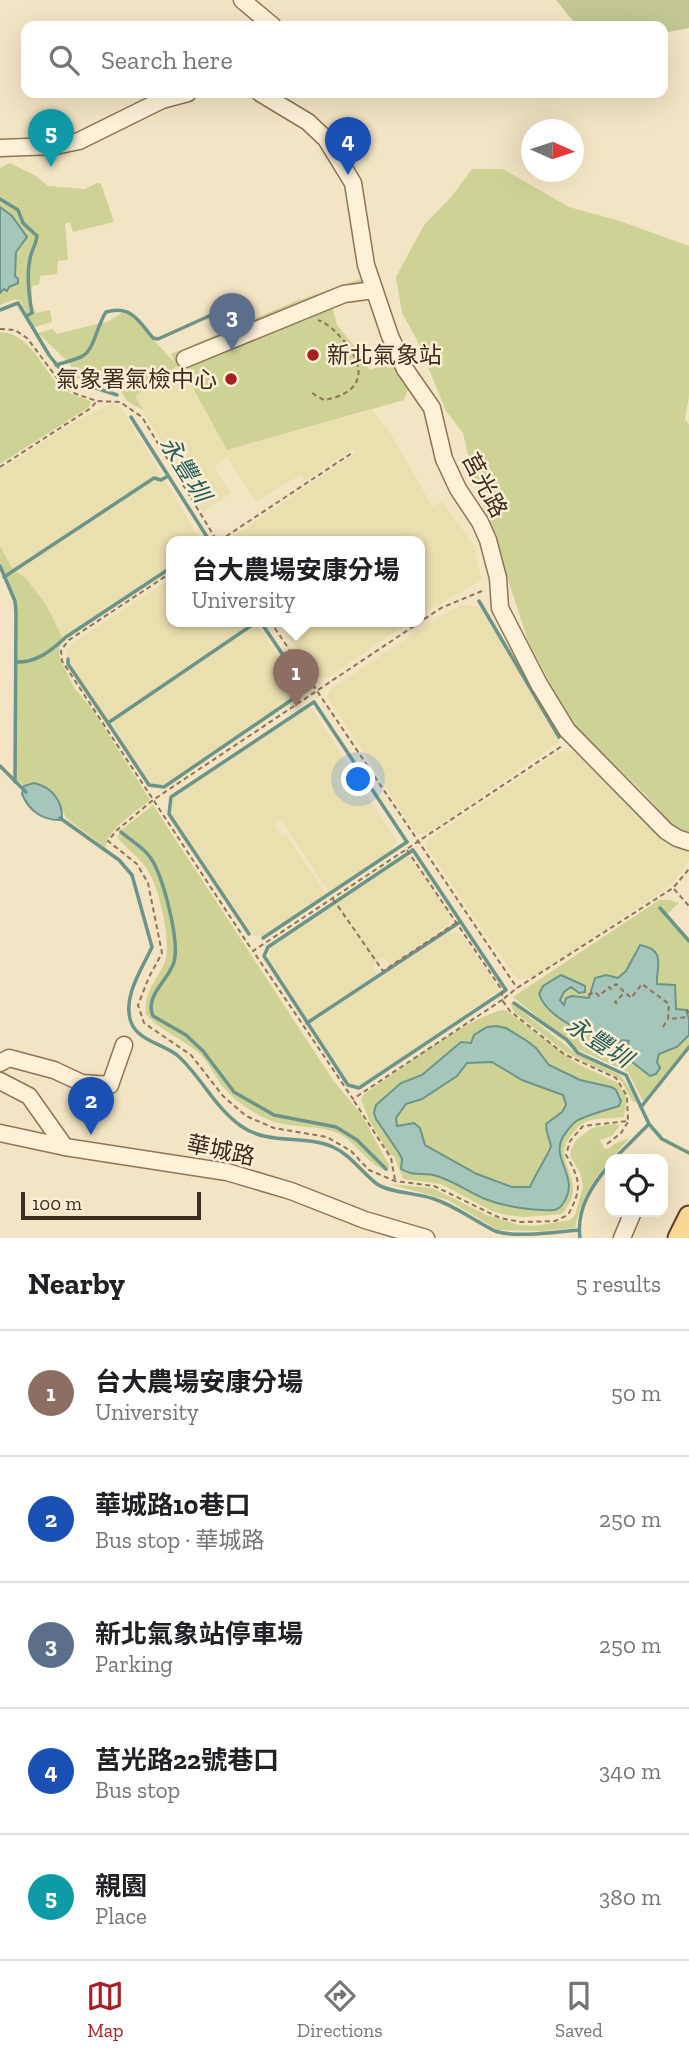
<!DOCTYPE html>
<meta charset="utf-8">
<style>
body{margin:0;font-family:"Zilla Slab","Noto Sans TC",serif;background:#f6f6f6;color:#202124}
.controls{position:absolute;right:21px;bottom:21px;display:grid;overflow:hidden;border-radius:14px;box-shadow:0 7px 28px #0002}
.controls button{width:63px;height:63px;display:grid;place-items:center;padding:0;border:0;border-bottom:2px solid #e0e0e0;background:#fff;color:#202124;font:35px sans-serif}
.compass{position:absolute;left:521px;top:119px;width:63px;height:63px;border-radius:50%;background:#fff;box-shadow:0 7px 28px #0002;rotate:93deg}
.scale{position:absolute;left:21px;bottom:18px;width:180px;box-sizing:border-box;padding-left:7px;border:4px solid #3e2c1d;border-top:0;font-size:19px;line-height:24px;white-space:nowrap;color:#3e2c1d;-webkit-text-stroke:5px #faeed4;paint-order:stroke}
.you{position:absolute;left:359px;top:780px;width:24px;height:24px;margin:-18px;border:5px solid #fff;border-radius:50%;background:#1a73e8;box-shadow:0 0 0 10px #1a73e833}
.badge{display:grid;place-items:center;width:46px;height:46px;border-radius:50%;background:#a72024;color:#fff;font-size:23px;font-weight:700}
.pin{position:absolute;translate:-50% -58px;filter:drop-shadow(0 2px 4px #0008)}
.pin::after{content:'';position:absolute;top:37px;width:24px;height:21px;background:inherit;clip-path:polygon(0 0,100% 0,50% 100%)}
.popup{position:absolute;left:166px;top:536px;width:259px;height:91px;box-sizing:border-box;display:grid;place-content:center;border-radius:14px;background:#fff;filter:drop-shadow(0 2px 5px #0005);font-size:23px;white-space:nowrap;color:#757577}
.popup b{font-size:26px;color:#202124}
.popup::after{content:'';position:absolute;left:50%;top:100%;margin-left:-14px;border:14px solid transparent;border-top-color:#fff}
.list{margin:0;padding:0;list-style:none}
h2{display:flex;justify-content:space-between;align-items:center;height:91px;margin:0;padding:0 28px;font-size:30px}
h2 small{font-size:23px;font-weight:400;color:#757577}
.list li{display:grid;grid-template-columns:46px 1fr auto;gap:21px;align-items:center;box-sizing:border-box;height:126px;padding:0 28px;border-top:2px solid #e0e0e0}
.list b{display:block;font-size:26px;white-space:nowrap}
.list p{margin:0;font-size:23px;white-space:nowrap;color:#757577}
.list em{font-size:23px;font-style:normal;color:#757577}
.icon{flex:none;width:38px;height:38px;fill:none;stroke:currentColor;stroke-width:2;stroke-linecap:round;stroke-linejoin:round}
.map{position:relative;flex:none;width:689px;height:1238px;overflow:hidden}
.search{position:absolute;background:#fff;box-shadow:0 7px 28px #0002;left:21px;right:21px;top:21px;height:77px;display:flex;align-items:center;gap:18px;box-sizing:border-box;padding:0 24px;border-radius:14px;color:#757577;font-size:26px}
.sheet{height:721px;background:#fff}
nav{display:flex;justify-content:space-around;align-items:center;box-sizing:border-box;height:98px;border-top:2px solid #e0e0e0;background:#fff;font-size:19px;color:#757577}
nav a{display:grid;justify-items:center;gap:4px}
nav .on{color:#a72024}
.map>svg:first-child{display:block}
</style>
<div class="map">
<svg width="689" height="1238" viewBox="0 0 689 1238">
<rect width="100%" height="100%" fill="#f3e4c3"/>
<!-- farmland -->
<g fill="#eadfaf">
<polygon points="177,366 186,375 227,450 372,410 391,434 432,506 443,502 474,546 481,577 480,581 420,615 420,541 226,541 356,453 353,449 305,481 300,475 256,502 227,457 214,466 231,493 203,512 134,396"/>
<polygon points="110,404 115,404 122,409 201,541 172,541 172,568 63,639 47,606 25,577 13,570 0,546 0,470 76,421"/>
<polygon points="172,578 172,621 255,621 302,694 164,786 149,785 110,721 103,715 74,672 65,652 72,643"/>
<polygon points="462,605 479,607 486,614 559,739 558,743 431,831 417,835 327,696 332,688 440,616"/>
<polygon points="279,621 411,621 330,676 322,678 315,674"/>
<polygon points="311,707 396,840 392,851 328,892 281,820 275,825 282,836 286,835 326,894 263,936 252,936 171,814 170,800"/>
<polygon points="562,751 572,751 583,755 627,798 663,839 689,851 689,861 674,882 658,894 554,964 528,979 519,979 513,974 426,846 429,839 549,758"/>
<polygon points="409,855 450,916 449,925 390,965 385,959 381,958 374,963 373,967 377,974 308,1021 268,961 271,947"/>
<polygon points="449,933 461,934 500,990 358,1087 350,1084 310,1023"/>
</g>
<!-- green -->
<g fill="#ced395">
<polygon points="10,163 36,176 48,186 85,189 97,183 101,184 114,222 73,232 70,222 65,224 68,260 58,261 57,274 40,276 39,285 32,286 32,305 36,313 50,310 52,322 34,327 20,301 15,299 0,305 0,168"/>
<polygon points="472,169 503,169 569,207 620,221 689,246 689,396 685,419 689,425 689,835 673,826 646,795 575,727 561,705 528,641 470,463 463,433 446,411 417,340 402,313 396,277 424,225 452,196"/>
<polygon points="363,278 367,292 332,306 337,325 355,347 370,370 395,360 409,386 404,400 227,450 186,375 177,366 135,396 143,410 127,401 119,388 79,380 74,376 70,364 38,333 53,329 57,334 109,321 126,310 175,363 171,354 296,301"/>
<path d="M0,332C34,334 41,372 65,390C73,396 83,397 91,402L89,407L0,464Z"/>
<path d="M0,546L13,570L25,577L47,606L63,639L59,649L60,659L75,689L93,710L150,800C137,811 105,831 106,848L66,818L56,796L34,783L24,786L16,779L17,602L0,563Z"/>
<path d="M153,805L333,1080L361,1114L389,1165L388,1171C368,1166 358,1144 341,1135C320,1124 294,1129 272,1121C252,1113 234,1101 220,1083C214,1074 209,1064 202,1056C186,1040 158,1030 146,1014C143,994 156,981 164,964C173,945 159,887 147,869C139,857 127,849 118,838L120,831Z"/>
<polygon points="659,900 669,900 679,903 667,914 689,939 689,1045 643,1101 628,1072 579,1050 513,997"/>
<polygon points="510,1002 577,1054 620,1075 630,1088 637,1103 632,1101 622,1082 616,1077 565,1052 514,1012"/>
<path d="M502,1010L507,1011L576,1063L616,1082L625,1094L626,1103L624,1117C612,1119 596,1117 585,1122C580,1124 577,1129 573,1133C546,1163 593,1178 562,1214L524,1217L506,1215L492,1211L441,1184L403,1179L394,1156L390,1155L369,1120L361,1099L364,1094C402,1069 459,1022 502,1010Z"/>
<path d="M613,1124L620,1125L612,1136L600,1140L604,1148L608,1149L614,1144L629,1138C602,1171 585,1183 575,1228L541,1231L498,1230L448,1200L389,1184L432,1188L487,1215L519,1225L534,1226L570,1220L575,1215L583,1186L580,1173L570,1156L571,1150L576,1140L592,1128Z"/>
</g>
<!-- cemetery -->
<polygon fill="#c2c795" points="556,0 689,0 689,28 663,33 663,26 593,26 574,22"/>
<!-- water -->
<g fill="#a6c6bb" stroke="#6b958a" stroke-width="2" fill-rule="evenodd">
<polygon points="0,207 12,216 27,237 16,252 15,276 18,279 18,283 9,287 7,291 4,289 0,293"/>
<path d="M34,783C52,787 63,801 62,820C43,821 29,811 22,794L24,786Z"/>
<path d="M640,945C667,950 656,966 657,984L675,985L676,1009L686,1010L689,1019V1035L677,1047L659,1054L657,1062L660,1068L656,1074L650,1076L627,1058L626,1050L629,1041L623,1040L613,1045C590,1035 547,1019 539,994L543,986L561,975L585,986V992L579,993L571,987L564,992L560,1000L564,1005L566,998L572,996L589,998L595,978L606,975L618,978L626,971Z"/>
<path d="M496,1026L506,1028L527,1041L536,1048L549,1065L580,1080L611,1087L616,1090L621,1101L619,1106C606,1110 591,1114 578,1120C573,1123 570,1127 567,1131C544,1158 584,1175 562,1205C557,1212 551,1210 543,1210C524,1209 503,1206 485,1199C469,1192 453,1181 437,1176C423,1172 414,1177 401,1169L402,1159L399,1153L376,1119L374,1113L376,1105L401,1083L422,1075L461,1042L471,1043L474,1035L487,1027ZM492,1062L522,1080L563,1095L566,1105L562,1112L546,1124C546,1134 549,1137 551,1146C551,1150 533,1178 530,1187H512L477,1174L425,1145L420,1128L414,1123L397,1126L396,1118L406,1104L422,1099L457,1076L467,1063Z"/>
</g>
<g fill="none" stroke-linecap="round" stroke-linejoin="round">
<!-- stream -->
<g stroke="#6b958a" stroke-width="3.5">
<path d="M0,199L18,210L23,223L37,236C36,245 31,251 30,259C26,276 29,296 32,313L26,316"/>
<polyline points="0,310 18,303 49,355 72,384 96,388 117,395"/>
<path d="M56,365C65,362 77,360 84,355C94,349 98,323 106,312C131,305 138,320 153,338L158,339L238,303"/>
<polyline points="131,417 209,540"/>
<polyline points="0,566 15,601 16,612 15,782"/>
<polyline points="4,577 154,478 161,480 168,476"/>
<polyline points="479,601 559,737"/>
<polyline points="258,621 108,723 149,785 164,787 306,690"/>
<polyline points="260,621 306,689"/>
<polyline points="68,659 68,664 108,723"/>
<path d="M16,662C36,663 51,651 66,637L172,567"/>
<polyline points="314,702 407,842"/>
<polyline points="0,766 26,792"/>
<path d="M60,818L119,860L132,875L152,947C142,969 122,997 131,1022C137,1040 163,1044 177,1055C201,1076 214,1107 241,1126C269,1146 304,1134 333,1147C351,1155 362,1173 377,1184C390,1193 418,1193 434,1199C456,1206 474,1221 495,1231C515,1238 556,1232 579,1230"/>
<path d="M121,832C130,840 143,847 150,857C163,875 180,941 174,962C169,980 144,996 153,1016L186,1035L203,1051L234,1092L274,1115L336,1127L357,1140L386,1169"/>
<polyline points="412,850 413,850 506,990 359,1088 348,1085 264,956 268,947 413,850"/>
<polyline points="660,908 689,941"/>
<polyline points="249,934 169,814 171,797 314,702"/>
<polyline points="263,938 407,842"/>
<polyline points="514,1003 567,1040 578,1053 626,1075 649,1124 662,1139 689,1153"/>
<polyline points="307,1023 460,922"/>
<polyline points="641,1107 689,1047"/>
<polyline points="614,1159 649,1124"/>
<path d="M580,1238C576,1209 592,1185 610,1164"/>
</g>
<defs>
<g id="minor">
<polyline points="242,0 273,26"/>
<polyline points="260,93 308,122 326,139 353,183 366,265 390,336 405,369 432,408 444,459 458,489 480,522 488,540 498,578 500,608 539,684 567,730 666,831 677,838 689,842"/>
<polyline points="0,148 55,146 79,141 162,100 188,93"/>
<polyline points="185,359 344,294 374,290"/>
<polyline points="0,1063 9,1058 54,1070 82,1083 110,1085 124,1045"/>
<polyline points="0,1081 29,1096 65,1147"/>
<polyline points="0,1133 65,1147 227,1172 291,1191 365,1220 426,1238"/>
<polyline points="622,1238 633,1212"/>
</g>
<polyline id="major" points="678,1238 689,1216"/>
</defs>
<!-- minor casing -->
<use href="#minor" stroke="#907457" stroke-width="19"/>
<!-- major casing -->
<use href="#major" stroke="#5e422c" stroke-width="23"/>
<!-- path -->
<g stroke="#907457" stroke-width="2" stroke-dasharray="5 3.5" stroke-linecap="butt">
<polyline points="0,329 15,330 27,338 63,386 76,394 97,401 120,402 142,417 217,541"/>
<path d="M312,393L324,400C363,393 368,370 344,341C335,331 330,325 318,320"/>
<polyline points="0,467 91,408 96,402"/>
<polyline points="219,541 352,453"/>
<polyline points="172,572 69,640 61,650 62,661 252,950"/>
<path d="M482,591L441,608L153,800L116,831L108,841L137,864L148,883L162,953L149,977L138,1005L144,1023L191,1055L223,1096L246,1116L274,1128L327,1137L351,1151L369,1170L395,1181L434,1186L500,1218L521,1222L555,1221L568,1215C582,1189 581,1181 566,1155L570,1141L583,1126L628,1121L627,1096L616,1078L564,1054L510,1011L502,1000L517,988L673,888L689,869"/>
<polyline points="270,621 517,988"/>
<polyline points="407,850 502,990 502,1000 353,1099 253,951 562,746"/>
<polyline points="674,889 689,906"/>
<polyline points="333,899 383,971 456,923"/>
<polyline points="588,995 595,992 599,996 609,987 611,989 616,984 631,998 642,984 669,1004 668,1019 689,1017"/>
<polyline points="617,1004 615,1002 624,993"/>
<polyline points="687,1009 689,1015"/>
<polyline points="663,1027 667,1020"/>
<polyline points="354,1101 391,1158 395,1180"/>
<polyline points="607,1144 621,1133 628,1122"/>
</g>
<!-- minor -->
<use href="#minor" stroke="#fdf1d8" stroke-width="16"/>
<!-- major -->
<use href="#major" stroke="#fad997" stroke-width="19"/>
</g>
<!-- markers -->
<g fill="#a72024" stroke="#faeed4" stroke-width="2.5">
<circle cx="313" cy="355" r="7"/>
<circle cx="231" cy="379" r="7"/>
</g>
<g text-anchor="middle" stroke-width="5" stroke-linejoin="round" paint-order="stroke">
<!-- poi labels -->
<g font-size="23" fill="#3e2c1d" stroke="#faeed4" text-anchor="start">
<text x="327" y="363">新北氣象站</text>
<text x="217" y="387" text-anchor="end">氣象署氣檢中心</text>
</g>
<!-- street labels -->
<g font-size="23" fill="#3e2c1d" stroke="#faeed4">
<text transform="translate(485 485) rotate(62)" y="8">莒光路</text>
<text transform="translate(221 1150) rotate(12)" y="8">華城路</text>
</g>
<!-- water labels -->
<g font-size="24" font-style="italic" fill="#2b605b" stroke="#faeed4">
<text transform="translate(185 469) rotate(58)" y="8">永豐圳</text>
<text transform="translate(599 1042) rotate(33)" y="8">永豐圳</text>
</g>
</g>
</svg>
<div class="controls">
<button><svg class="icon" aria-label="locate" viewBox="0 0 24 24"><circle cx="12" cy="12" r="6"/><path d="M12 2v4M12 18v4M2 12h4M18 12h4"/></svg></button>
</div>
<svg class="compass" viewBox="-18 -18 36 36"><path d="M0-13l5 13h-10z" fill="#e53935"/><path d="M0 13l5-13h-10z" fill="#757577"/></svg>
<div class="scale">100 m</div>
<div class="you"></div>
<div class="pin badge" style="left:296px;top:707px;background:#8d6e63">1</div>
<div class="popup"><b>台大農場安康分場</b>University</div>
<div class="pin badge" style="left:91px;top:1135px;background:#1a4fb4">2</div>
<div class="pin badge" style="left:232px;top:351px;background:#5c6f8a">3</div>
<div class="pin badge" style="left:348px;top:175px;background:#1a4fb4">4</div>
<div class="pin badge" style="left:51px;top:167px;background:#0f9aa8">5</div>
<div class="search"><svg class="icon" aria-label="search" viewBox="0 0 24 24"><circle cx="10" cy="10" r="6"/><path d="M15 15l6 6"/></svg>Search here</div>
</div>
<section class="sheet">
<h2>Nearby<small>5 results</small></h2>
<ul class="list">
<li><span class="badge" style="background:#8d6e63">1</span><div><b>台大農場安康分場</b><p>University</p></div><em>50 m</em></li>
<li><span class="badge" style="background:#1a4fb4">2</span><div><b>華城路10巷口</b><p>Bus stop · 華城路</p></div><em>250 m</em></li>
<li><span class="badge" style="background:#5c6f8a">3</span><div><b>新北氣象站停車場</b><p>Parking</p></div><em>250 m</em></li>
<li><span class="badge" style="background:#1a4fb4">4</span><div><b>莒光路22號巷口</b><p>Bus stop</p></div><em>340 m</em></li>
<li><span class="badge" style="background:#0f9aa8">5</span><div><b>親園</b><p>Place</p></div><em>380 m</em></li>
</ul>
</section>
<nav>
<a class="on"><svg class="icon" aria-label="map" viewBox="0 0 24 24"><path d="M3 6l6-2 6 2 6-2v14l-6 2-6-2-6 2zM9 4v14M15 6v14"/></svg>Map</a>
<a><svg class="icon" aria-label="directions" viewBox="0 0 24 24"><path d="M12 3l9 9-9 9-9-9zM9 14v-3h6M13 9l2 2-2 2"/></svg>Directions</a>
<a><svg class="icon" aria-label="saved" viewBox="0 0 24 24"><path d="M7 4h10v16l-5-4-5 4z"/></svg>Saved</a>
</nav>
